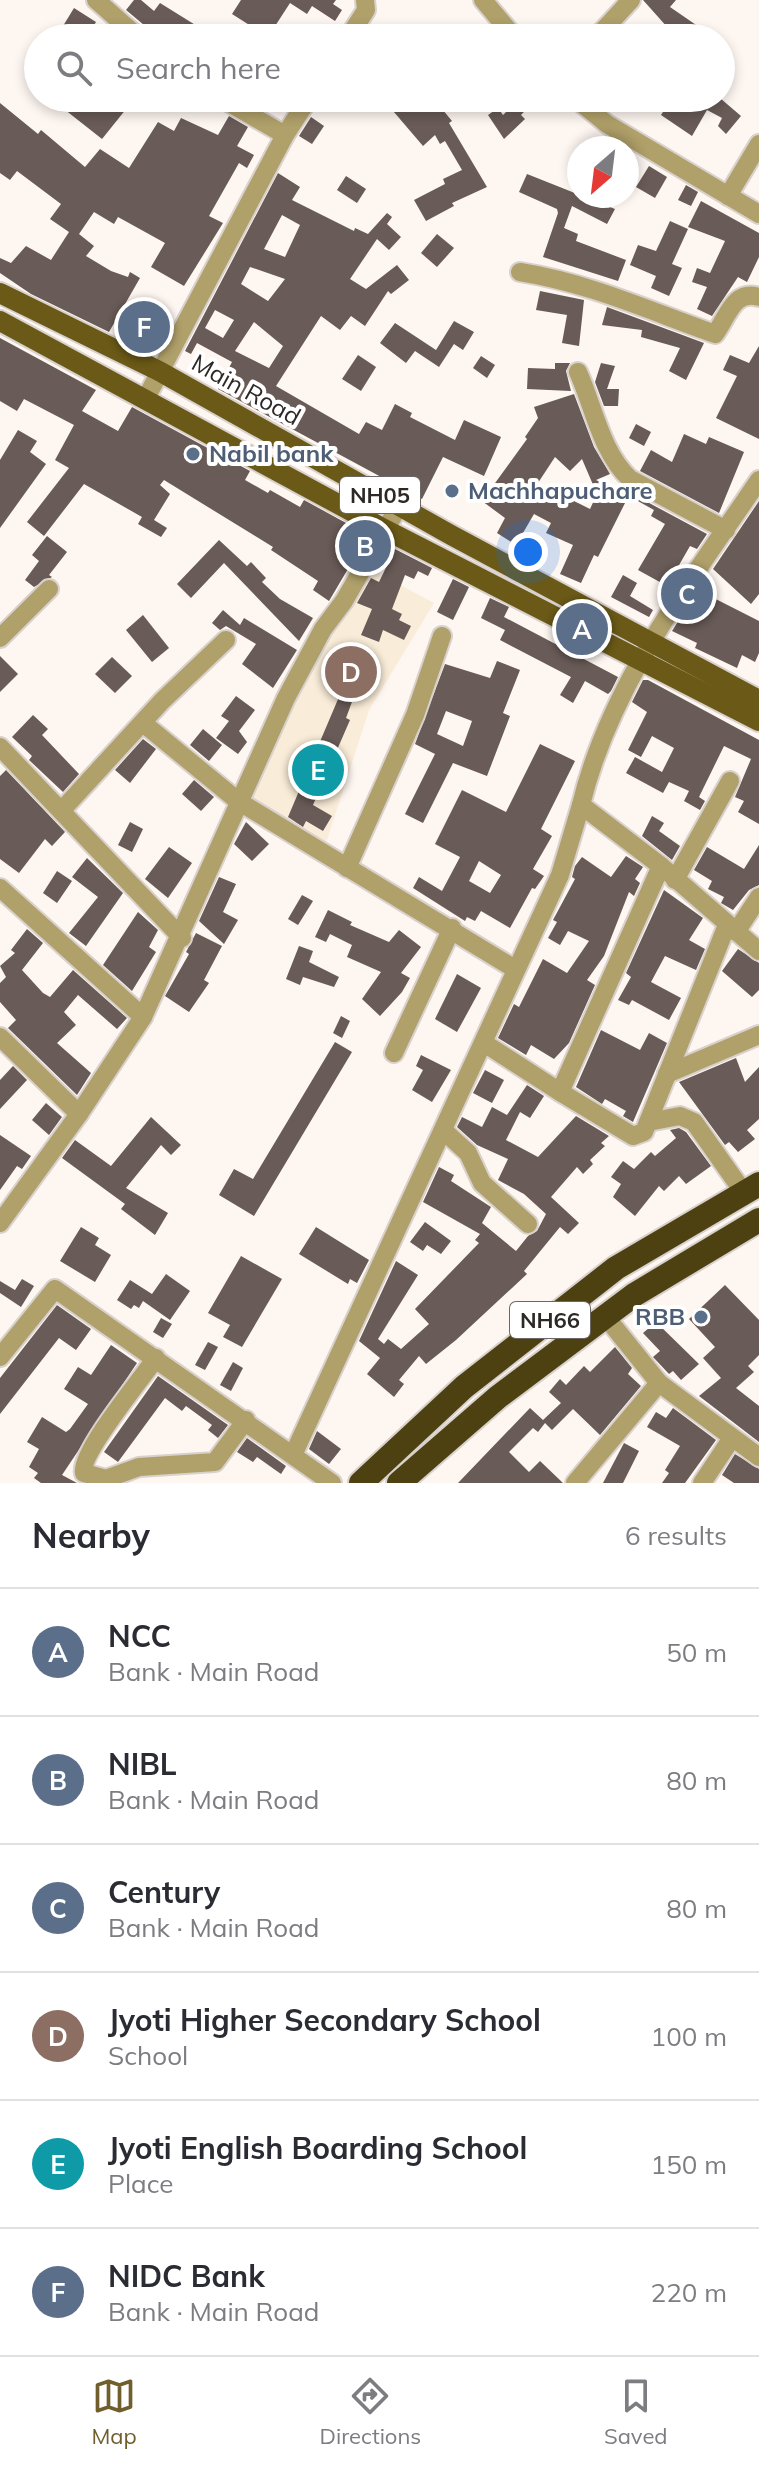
<!DOCTYPE html>
<meta charset="utf-8">
<style>
body{margin:0;font-family:Mulish,sans-serif;background:#f7f7f7;color:#2b2b33}
.compass{position:absolute;left:567px;top:136px;width:72px;height:72px;border-radius:50%;background:#fff;box-shadow:0 4px 12px #0003;rotate:208deg}
.you{position:absolute;left:528px;top:552px;width:28px;height:28px;margin:-20px;border:6px solid #fff;border-radius:50%;background:#1a73e8;box-shadow:0 0 0 12px #1a73e833}
.badge{display:grid;place-items:center;width:52px;height:52px;border-radius:50%;background:#715e2d;color:#fff;font-size:26px;font-weight:700}
.pin{position:absolute;translate:-50% -50%;border:4px solid #fff;box-shadow:0 2px 8px #0006}
.list{margin:0;padding:0;list-style:none}
h2{display:flex;justify-content:space-between;align-items:center;height:104px;margin:0;padding:0 32px;font-size:34px}
h2 small{font-size:26px;font-weight:400;color:#7c7c81}
.list li{display:grid;grid-template-columns:52px 1fr auto;gap:24px;align-items:center;box-sizing:border-box;height:128px;padding:0 32px;border-top:2px solid #e1e1e2}
.list b{display:block;font-size:30px;white-space:nowrap}
.list p{margin:0;font-size:26px;white-space:nowrap;color:#7c7c81}
.list em{font-size:26px;font-style:normal;color:#7c7c81}
.icon{flex:none;width:44px;height:44px;fill:none;stroke:currentColor;stroke-width:2;stroke-linecap:round;stroke-linejoin:round}
.map{position:relative;flex:none;width:759px;height:1483px;overflow:hidden}
.search{position:absolute;background:#fff;box-shadow:0 4px 12px #0003;left:24px;right:24px;top:24px;height:88px;display:flex;align-items:center;gap:20px;box-sizing:border-box;padding:0 28px;border-radius:44px;color:#7c7c81;font-size:30px}
.sheet{height:872px;background:#fff}
nav{display:flex;justify-content:space-around;align-items:center;box-sizing:border-box;height:112px;border-top:2px solid #e1e1e2;background:#fff;font-size:22px;color:#7c7c81}
nav a{display:grid;justify-items:center;gap:4px}
nav .on{color:#715e2d}
.map>svg:first-child{display:block}
</style>
<div class="map">
<svg width="759" height="1483" viewBox="0 0 759 1483">
<rect width="100%" height="100%" fill="#fef6f1"/>
<!-- education -->
<polygon fill="#f9ecd8" points="365,566 434,603 369,710 326,843 247,799 327,634"/>
<!-- building -->
<g fill="#695b57" fill-rule="evenodd">
<polygon points="134,0 141,0 154,11 160,3 197,26 190,38 169,38 157,31 151,38 144,25 126,10"/>
<polygon points="241,0 336,0 333,4 342,10 335,21 312,6 307,14 290,3 268,37 232,14"/>
<polygon points="643,0 676,0 670,7 715,38 687,38 681,34 675,38 666,32 668,28"/>
<polygon points="74,8 96,22 92,29 103,38 81,38 63,26"/>
<polygon points="50,98 135,98 102,139"/>
<polygon points="382,98 433,98 452,121 449,123 487,187 452,203 454,206 426,221 414,200 445,184 443,179 462,170 445,141 440,144 435,135 423,146"/>
<polygon points="520,98 537,98 521,115 525,119 504,139 488,115 498,108 503,115"/>
<polygon points="672,98 720,98 741,116 726,134 718,126 722,118 707,110 692,136 661,115"/>
<polygon points="0,103 38,134 41,130 85,167 100,149 129,168 158,122 174,131 181,118 218,135 229,116 248,127 237,146 254,155 247,168 239,163 209,216 223,223 184,286 151,267 165,243 118,217 114,224 94,212 79,234 94,246 86,256 111,271 128,277 130,272 140,278 109,332 31,294 0,273 0,258 11,263 26,246 51,260 69,232 50,219 61,204 17,171 10,180 0,173"/>
<polygon points="311,117 324,126 312,144 299,136"/>
<polygon points="649,166 667,177 655,198 636,187"/>
<path d="M278,173L300,187L292,200L354,231L355,228L368,234L387,213L392,217L387,224L401,237L389,250L377,239L350,279L366,289L397,265L409,280L391,294L388,291L365,326L351,316L340,330L321,316L276,386L359,434L366,422L382,430L395,404L412,413L410,417L455,440L464,420L501,437L484,476L443,457L422,499L218,389L232,362L197,343L191,354L185,351ZM282,215L300,225L285,257L264,249ZM250,267L285,279L268,301L241,284ZM215,310L234,320L223,338L205,328ZM254,322L283,346L269,368L235,351Z"/>
<polygon points="527,174 615,209 607,224 572,206 564,228 578,234 576,241 626,260 618,281 543,257 558,213 557,209 519,192"/>
<polygon points="346,176 366,189 357,203 337,190"/>
<polygon points="686,185 698,192 691,206 678,200"/>
<polygon points="701,201 759,233 759,257 747,282 738,277 712,316 697,309 707,287 692,282 697,268 710,273 725,241 688,227"/>
<polygon points="670,221 688,229 672,264 682,268 669,296 651,288 656,276 630,265 638,245 656,251"/>
<polygon points="437,234 454,248 437,267 421,253"/>
<polygon points="540,291 584,300 579,346 562,343 567,315 536,310"/>
<polygon points="607,307 704,343 686,380 669,371 680,348 641,337 642,330 602,325"/>
<polygon points="454,321 474,332 463,350 454,344 439,367 415,351 406,363 380,343 395,323 436,350"/>
<polygon points="0,338 96,390 82,411 118,431 132,407 250,471 245,480 268,493 270,490 300,507 304,500 368,535 329,601 313,590 318,581 271,550 273,547 164,480 160,485 170,494 154,520 167,528 161,537 138,524 142,517 84,484 44,536 27,522 69,468 55,460 74,425 24,399 17,411 0,401"/>
<polygon points="759,346 759,439 716,418 737,376 723,370 730,355 749,363"/>
<polygon points="358,355 376,367 361,391 342,379"/>
<polygon points="481,356 495,365 487,378 473,368"/>
<polygon points="555,363 570,363 566,371 571,391 527,389 528,368 555,369"/>
<polygon points="601,363 615,366 607,389 619,389 618,406 604,406 595,382"/>
<path d="M574,394L594,447L610,474L596,480L624,494L627,499L598,557L594,555L581,583L560,574L573,545L546,533L551,523L534,514L516,545L497,533L505,518L482,501L527,439L525,437L538,418L534,407ZM555,457L570,471L582,459L597,494L590,509L558,493L555,499L534,489Z"/>
<polygon points="636,424 651,432 644,446 629,438"/>
<polygon points="18,430 37,441 30,452 46,464 0,528 0,460"/>
<polygon points="684,434 706,444 709,437 744,452 719,513 640,471 651,450 672,462"/>
<polygon points="638,497 707,534 697,549 690,546 667,586 638,570 665,524 651,516 654,510 636,500"/>
<polygon points="759,501 759,594 751,604 713,569"/>
<polygon points="47,536 67,552 49,575 52,577 34,587 25,580 39,561 32,555"/>
<polygon points="219,540 247,566 251,562 266,578 262,582 280,599 313,618 299,641 224,563 191,598 177,584"/>
<polygon points="395,549 432,568 428,576 418,571 414,579 405,575 392,609 402,614 399,620 411,626 404,640 383,630 379,642 361,635 372,609 357,603 371,578 379,582"/>
<polygon points="623,575 637,583 630,596 653,610 649,617 611,597"/>
<polygon points="453,579 469,587 453,620 437,612"/>
<polygon points="698,590 759,621 759,653 755,662 742,655 737,668 695,648 697,643 672,631"/>
<polygon points="490,598 509,607 504,617 618,677 611,691 608,694 585,681 573,703 560,695 571,677 500,640 505,630 481,618"/>
<polygon points="223,610 240,625 244,618 297,650 273,688 242,664 256,644 226,626 220,630 212,623"/>
<polygon points="143,615 169,648 152,662 126,630"/>
<polygon points="0,656 18,674 0,692"/>
<polygon points="112,657 132,676 115,693 95,674"/>
<path d="M497,661L520,670L503,713L510,716L487,776L453,763L423,823L405,814L435,754L415,744L445,664L490,678ZM446,711L472,721L463,746L437,734Z"/>
<polygon points="347,678 359,683 346,718 350,720 313,805 332,816 323,831 306,821 303,827 288,817"/>
<polygon points="648,680 759,740 759,824 738,812 744,801 735,797 751,759 724,746 699,797 705,801 700,810 684,801 689,791 669,782 663,793 626,773 635,757 662,772 674,748 652,736 641,757 628,750 647,712 632,702 643,680"/>
<polygon points="236,696 255,710 239,731 247,742 238,754 216,738 229,721 221,716"/>
<polygon points="33,715 48,729 42,735 79,774 63,792 29,760 32,756 12,737"/>
<polygon points="203,729 222,745 209,761 190,745"/>
<polygon points="143,739 156,749 130,783 115,770"/>
<path d="M540,744L575,761L541,829L552,836L533,869L544,876L535,889L532,888L510,928L481,911L475,921L467,917L465,921L413,888L419,877L442,891L460,857L435,844L462,790L506,812ZM479,861L501,875L490,893L469,881Z"/>
<polygon points="6,770 65,832 52,846 45,839 19,873 0,859 0,776"/>
<polygon points="194,780 214,797 201,811 182,794"/>
<polygon points="652,816 664,823 659,831 680,846 672,860 642,836"/>
<polygon points="130,822 143,829 132,852 118,845"/>
<polygon points="246,822 269,844 252,861 234,844"/>
<polygon points="759,845 759,885 749,890 733,910 721,903 724,897 708,889 712,881 694,870 707,847 744,869"/>
<polygon points="169,847 192,863 168,898 145,879"/>
<polygon points="626,856 643,867 635,879 640,883 634,896 629,892 604,956 587,980 595,985 569,1043 554,1059 531,1045 526,1055 498,1038 514,1004 519,1007 543,959 567,973 589,941 568,931 560,945 548,938 557,922 553,920 575,879 572,877 575,866 582,857 611,877"/>
<polygon points="87,858 123,893 86,946 69,933 98,897 72,877"/>
<polygon points="57,871 72,881 57,903 43,893"/>
<polygon points="219,877 236,884 223,912 238,920 224,944 199,921"/>
<polygon points="664,890 703,918 689,940 705,949 696,970 665,956 651,982 681,998 669,1020 632,1000 629,1005 618,1000 631,977 626,973"/>
<polygon points="302,895 313,901 298,925 288,919"/>
<polygon points="328,910 352,922 350,925 389,942 399,930 421,947 401,973 410,978 402,992 380,1016 362,999 381,972 347,957 352,945 330,934 326,942 315,937"/>
<polygon points="138,912 158,930 149,947 156,952 132,991 103,965"/>
<polygon points="27,929 43,943 22,970 43,993 50,997 73,970 127,1018 117,1029 78,995 64,1012 76,1025 57,1043 91,1073 77,1095 8,1028 16,1020 0,1002 0,983 6,977 0,966 15,953 11,950"/>
<polygon points="196,933 222,946 204,980 209,983 189,1012 165,996 189,954 186,952"/>
<polygon points="299,946 313,951 309,962 339,977 334,987 303,977 300,985 286,979"/>
<polygon points="738,949 759,963 759,990 752,997 722,971"/>
<polygon points="457,974 481,988 457,1032 435,1019"/>
<polygon points="341,1016 350,1021 342,1038 333,1033"/>
<polygon points="601,1030 640,1050 649,1033 667,1043 633,1122 623,1116 626,1111 605,1099 602,1104 576,1087"/>
<polygon points="335,1042 352,1052 254,1216 219,1195 234,1169 253,1179"/>
<polygon points="421,1055 451,1070 432,1102 412,1090 423,1070 416,1066"/>
<polygon points="736,1058 745,1082 759,1067 759,1119 747,1130 755,1139 738,1152 729,1142 725,1145 679,1082"/>
<polygon points="13,1066 27,1080 0,1109 0,1080"/>
<polygon points="485,1070 504,1080 492,1103 473,1093"/>
<polygon points="527,1085 544,1096 530,1118 520,1112 506,1140 538,1157 576,1116 609,1136 601,1143 605,1146 590,1160 593,1164 583,1174 577,1167 551,1197 579,1223 568,1234 560,1227 524,1271 527,1274 456,1340 426,1364 419,1356 399,1380 404,1384 394,1397 367,1374 380,1358 359,1341 396,1261 418,1275 378,1339 384,1344 388,1339 401,1349 429,1324 415,1309 479,1243 475,1240 480,1234 423,1202 439,1167 454,1175 451,1181 491,1207 482,1223 516,1251 528,1236 537,1231 546,1214 524,1194 498,1180 508,1159 477,1145 457,1127 462,1117 482,1127 492,1107 507,1115"/>
<polygon points="46,1103 62,1117 49,1135 32,1120"/>
<polygon points="151,1117 181,1145 171,1155 161,1145 126,1188 168,1213 155,1235 121,1209 125,1204 62,1158 75,1140 111,1166"/>
<polygon points="679,1128 686,1132 711,1166 686,1184 679,1176 664,1191 659,1186 635,1216 613,1197 621,1184 611,1177 623,1161 634,1169 651,1152 655,1156 676,1138 670,1130"/>
<polygon points="0,1135 31,1156 22,1169 17,1166 0,1190"/>
<polygon points="425,1222 451,1241 441,1254 427,1245 423,1251 410,1242"/>
<polygon points="81,1227 99,1238 95,1245 111,1255 95,1282 60,1261"/>
<polygon points="316,1227 369,1260 357,1283 350,1279 348,1284 299,1254"/>
<polygon points="241,1256 282,1279 242,1347 223,1337 230,1325 208,1313"/>
<polygon points="166,1274 190,1291 170,1320 143,1301 139,1308 134,1305 131,1309 117,1300 130,1280 152,1294"/>
<polygon points="22,1279 34,1286 21,1307 0,1293 0,1281 15,1290"/>
<polygon points="725,1285 759,1320 759,1355 748,1366 754,1372 736,1388 759,1406 759,1442 699,1396 721,1378 703,1358 715,1347 689,1319"/>
<polygon points="57,1305 91,1329 76,1350 59,1338 0,1414 0,1378"/>
<polygon points="161,1318 172,1324 163,1338 153,1332"/>
<polygon points="656,1322 699,1364 681,1380 673,1371 669,1374 653,1357 660,1351 643,1333"/>
<polygon points="208,1342 218,1347 205,1370 195,1365"/>
<polygon points="111,1345 137,1363 62,1475 77,1483 41,1483 34,1478 38,1473 29,1467 39,1449 27,1442 42,1417 66,1432 70,1429 88,1404 64,1389 78,1367 91,1375"/>
<polygon points="615,1347 632,1368 628,1374 641,1386 600,1435 573,1409 552,1430 545,1423 538,1432 533,1428 509,1452 529,1472 540,1461 563,1483 458,1483 530,1408 543,1420 561,1403 549,1392 560,1379 566,1385 584,1366 590,1372"/>
<polygon points="233,1362 243,1368 231,1391 220,1385"/>
<polygon points="158,1376 228,1425 218,1438 208,1430 212,1425 186,1406 182,1411 165,1398 118,1462 104,1452"/>
<polygon points="673,1408 716,1440 685,1483 662,1483 669,1473 665,1470 680,1446 647,1427 656,1412 666,1418"/>
<polygon points="317,1431 341,1449 329,1464 309,1449"/>
<polygon points="247,1438 286,1466 281,1474 257,1457 253,1462 237,1452"/>
<polygon points="624,1443 639,1451 623,1483 603,1483"/>
<polygon points="735,1454 759,1469 759,1483 734,1483 722,1475"/>
</g>
<g fill="none" stroke-linecap="round" stroke-linejoin="round">
<defs>
<g id="minor">
<polyline points="96,0 139,38"/>
<polyline points="483,0 515,38"/>
<polyline points="348,38 366,10 365,0"/>
<polyline points="596,38 631,0"/>
<polyline points="221,98 285,135"/>
<polyline points="575,98 607,124 759,214"/>
<polyline points="728,196 759,144"/>
<path d="M520,272C589,283 650,311 715,334C728,316 734,289 759,297"/>
<path d="M578,372C594,407 601,452 630,479L726,530"/>
<polyline points="145,400 285,135 309,98"/>
<path d="M759,480C691,581 610,684 581,805L661,866L759,951"/>
<polyline points="0,638 49,589"/>
<polyline points="143,723 238,801 515,969"/>
<polyline points="0,747 182,938"/>
<polyline points="62,810 162,701 226,640"/>
<polyline points="661,866 560,1092 633,1136 644,1132 727,925"/>
<polyline points="347,868 415,715 442,636"/>
<polyline points="675,880 730,781"/>
<polyline points="0,888 143,1017"/>
<polyline points="736,932 759,897"/>
<polyline points="0,1037 79,1114 143,1017 286,698 323,629 344,601 399,506"/>
<polyline points="484,1043 560,1092"/>
<polyline points="394,1053 452,928"/>
<polyline points="667,1074 759,1035"/>
<polyline points="648,1122 680,1116 694,1122 744,1193"/>
<polyline points="444,1131 468,1153 482,1183 528,1224"/>
<polyline points="0,1223 79,1114"/>
<polyline points="606,1317 659,1383 759,1457"/>
<polyline points="0,1357 55,1289 332,1483"/>
<path d="M156,1358C142,1378 79,1454 84,1473L106,1479L139,1467L215,1462L246,1420"/>
<polyline points="294,1453 560,875 581,805"/>
<polyline points="575,1483 659,1383"/>
<polyline points="702,1483 732,1438"/>
</g>
<g id="major">
<polyline points="0,293 159,371 451,535 759,700"/>
<polyline points="0,321 386,530 759,721"/>
</g>
<g id="highway">
<polyline points="361,1483 464,1387 616,1268 759,1184"/>
<polyline points="399,1483 498,1397 634,1295 759,1220"/>
</g>
</defs>
<!-- minor casing -->
<use href="#minor" stroke="#d8d1cc" stroke-width="22"/>
<!-- major casing -->
<use href="#major" stroke="#d8d1cc" stroke-width="24"/>
<!-- highway casing -->
<use href="#highway" stroke="#d8d1cc" stroke-width="28"/>
<!-- minor -->
<use href="#minor" stroke="#b0a06a" stroke-width="18"/>
<!-- major -->
<use href="#major" stroke="#6a5917" stroke-width="20"/>
<!-- highway -->
<use href="#highway" stroke="#4e4111" stroke-width="24"/>
</g>
<!-- markers -->
<g fill="#5c6f8a" stroke="#fff" stroke-width="3">
<circle cx="193" cy="454" r="8"/>
<circle cx="452" cy="491" r="8"/>
<circle cx="701" cy="1317" r="8"/>
</g>
<g text-anchor="middle" stroke-width="8" stroke-linejoin="round" paint-order="stroke">
<!-- shield labels -->
<g fill="#fff" stroke="#6c6866" stroke-width="2">
<rect x="340" y="477" width="80" height="36" rx="6"/>
<rect x="510" y="1302" width="80" height="36" rx="6"/>
</g>
<g font-size="22" font-weight="bold" fill="#2d2825">
<text x="380" y="503">NH05</text>
<text x="550" y="1328">NH66</text>
</g>
<!-- street labels -->
<g font-size="24" fill="#2d2825" stroke="#fff">
<text transform="translate(246 390) rotate(29)" y="8">Main Road</text>
</g>
<!-- service labels -->
<g font-size="24" font-weight="bold" fill="#4e5e75" stroke="#fff" text-anchor="start">
<text x="209" y="462">Nabil bank</text>
<text x="468" y="499">Machhapuchare</text>
<text x="685" y="1325" text-anchor="end">RBB</text>
</g>
</g>
</svg>
<svg class="compass" viewBox="-18 -18 36 36"><path d="M0-13l5 13h-10z" fill="#e53935"/><path d="M0 13l5-13h-10z" fill="#7c7c81"/></svg>
<div class="you"></div>
<div class="pin badge" style="left:582px;top:629px;background:#5c6f8a">A</div>
<div class="pin badge" style="left:365px;top:546px;background:#5c6f8a">B</div>
<div class="pin badge" style="left:687px;top:594px;background:#5c6f8a">C</div>
<div class="pin badge" style="left:351px;top:672px;background:#8d6e63">D</div>
<div class="pin badge" style="left:318px;top:770px;background:#0f9aa8">E</div>
<div class="pin badge" style="left:144px;top:327px;background:#5c6f8a">F</div>
<div class="search"><svg class="icon" aria-label="search" viewBox="0 0 24 24"><circle cx="10" cy="10" r="6"/><path d="M15 15l6 6"/></svg>Search here</div>
</div>
<section class="sheet">
<h2>Nearby<small>6 results</small></h2>
<ul class="list">
<li><span class="badge" style="background:#5c6f8a">A</span><div><b>NCC</b><p>Bank · Main Road</p></div><em>50 m</em></li>
<li><span class="badge" style="background:#5c6f8a">B</span><div><b>NIBL</b><p>Bank · Main Road</p></div><em>80 m</em></li>
<li><span class="badge" style="background:#5c6f8a">C</span><div><b>Century</b><p>Bank · Main Road</p></div><em>80 m</em></li>
<li><span class="badge" style="background:#8d6e63">D</span><div><b>Jyoti Higher Secondary School</b><p>School</p></div><em>100 m</em></li>
<li><span class="badge" style="background:#0f9aa8">E</span><div><b>Jyoti English Boarding School</b><p>Place</p></div><em>150 m</em></li>
<li><span class="badge" style="background:#5c6f8a">F</span><div><b>NIDC Bank</b><p>Bank · Main Road</p></div><em>220 m</em></li>
</ul>
</section>
<nav>
<a class="on"><svg class="icon" aria-label="map" viewBox="0 0 24 24"><path d="M3 6l6-2 6 2 6-2v14l-6 2-6-2-6 2zM9 4v14M15 6v14"/></svg>Map</a>
<a><svg class="icon" aria-label="directions" viewBox="0 0 24 24"><path d="M12 3l9 9-9 9-9-9zM9 14v-3h6M13 9l2 2-2 2"/></svg>Directions</a>
<a><svg class="icon" aria-label="saved" viewBox="0 0 24 24"><path d="M7 4h10v16l-5-4-5 4z"/></svg>Saved</a>
</nav>
